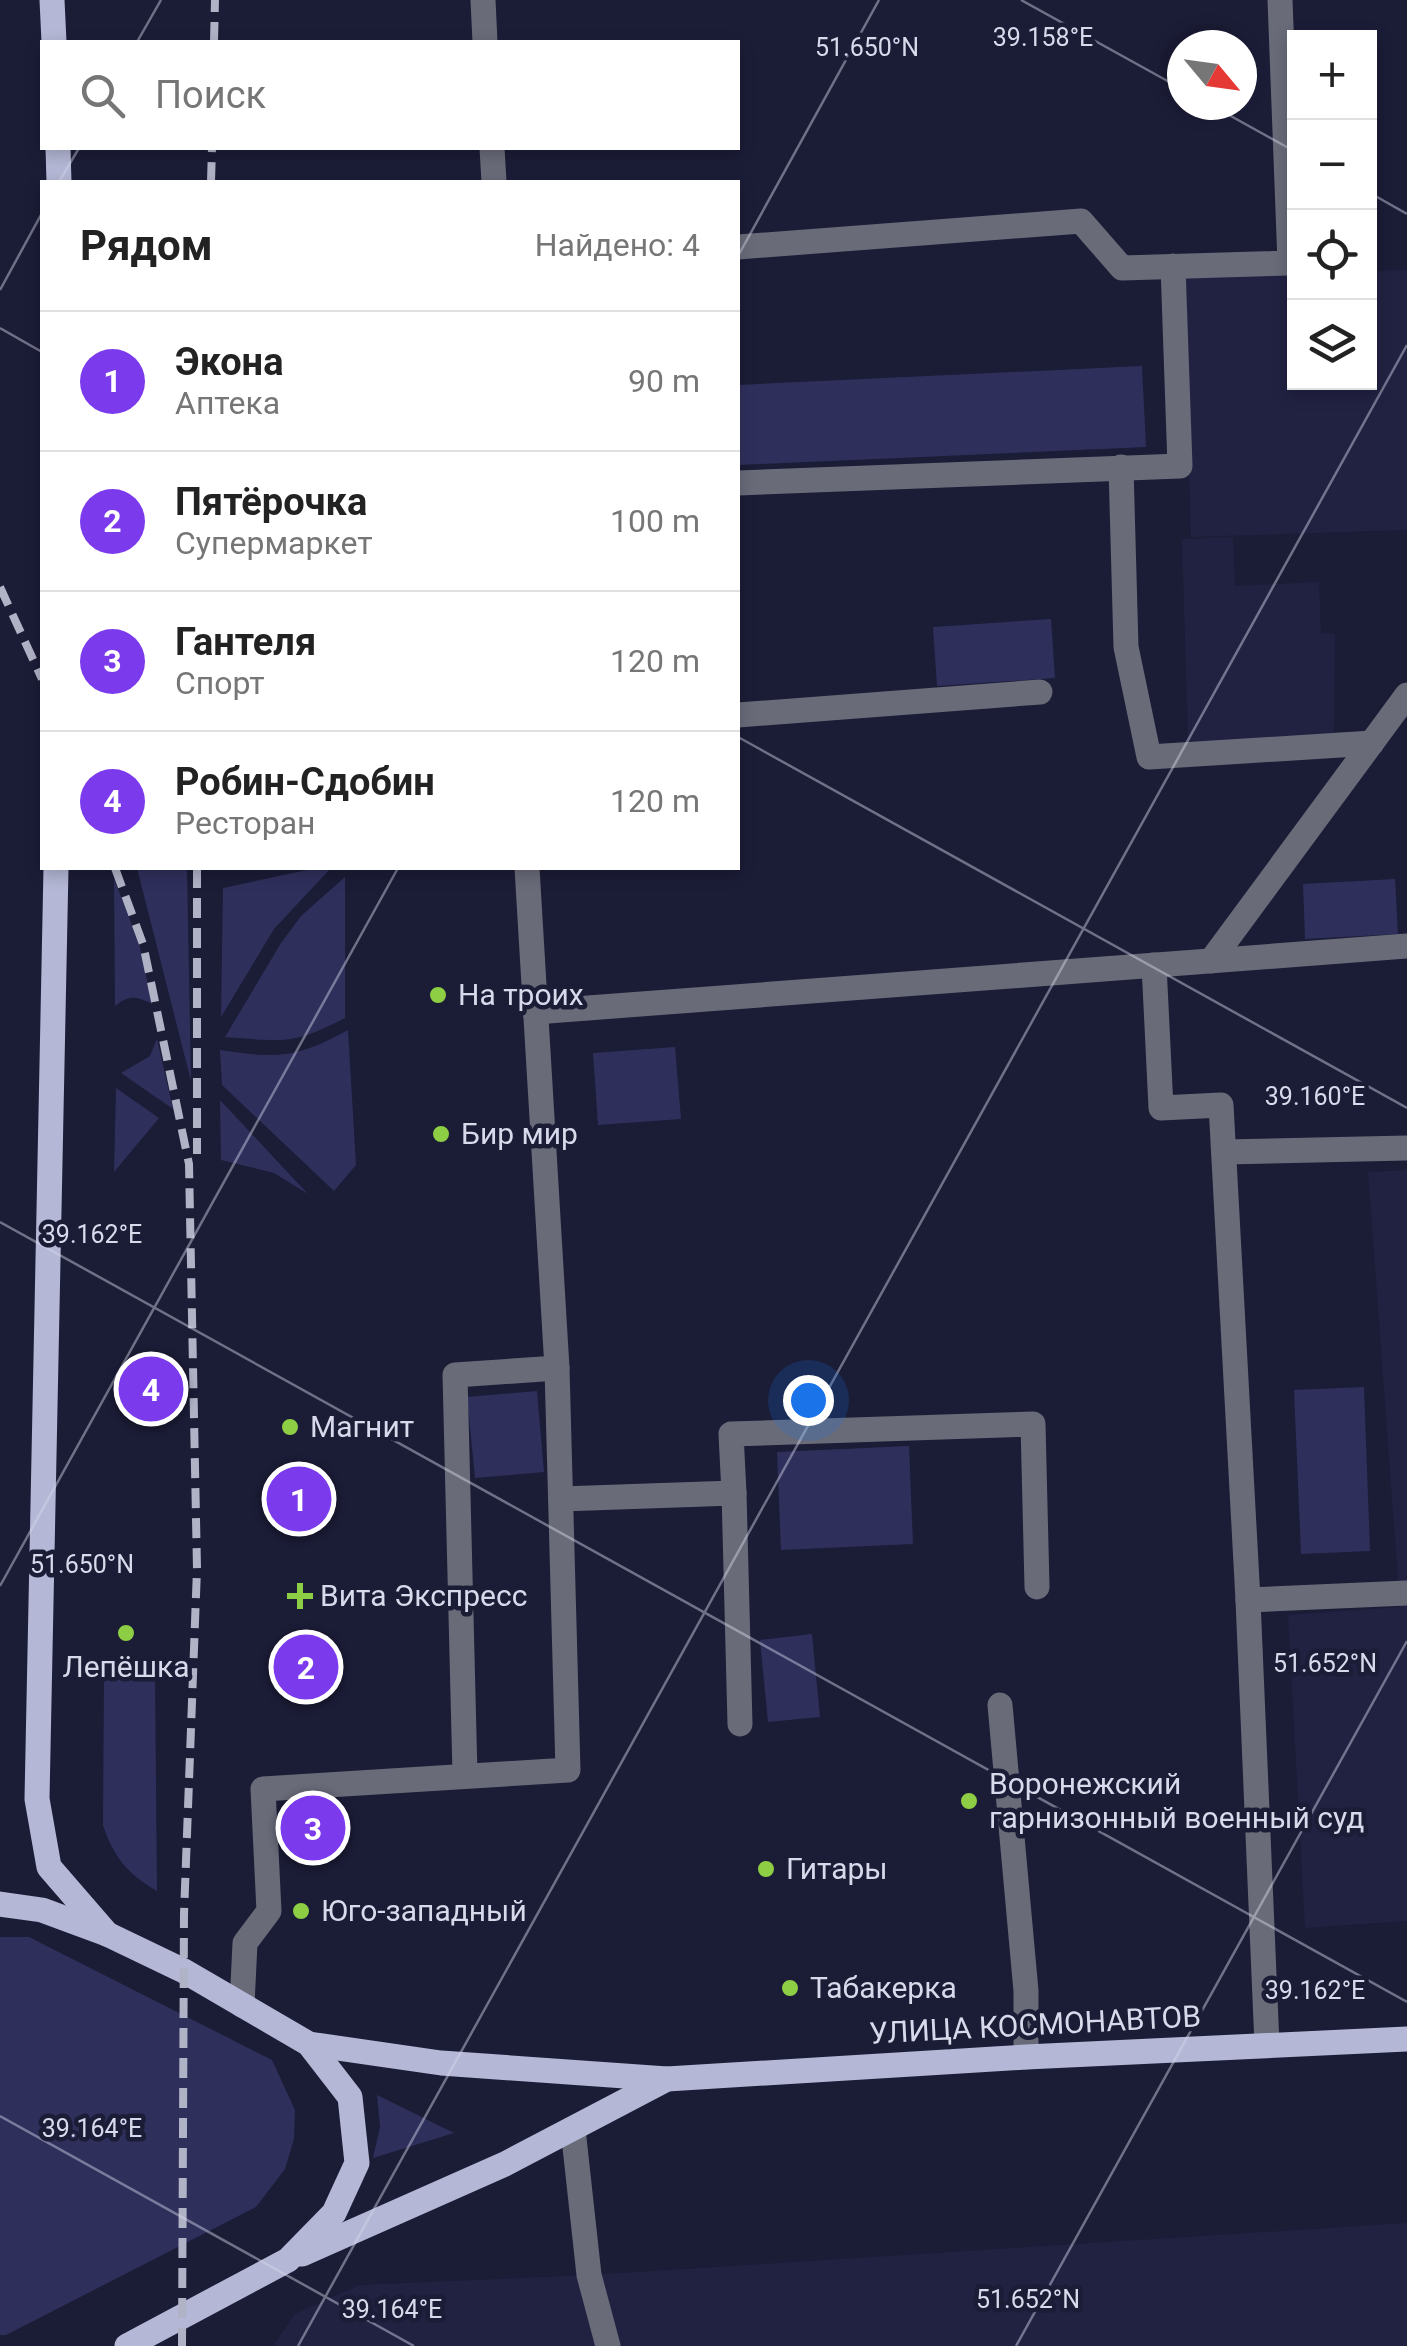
<!DOCTYPE html>
<html lang="ru">
<meta charset="utf-8">
<style>
body{margin:0;font-family:Roboto,sans-serif;background:#f2f2f2;color:#222}
.controls{position:absolute;right:30px;top:30px;display:grid;overflow:hidden;border-radius:0px;box-shadow:0 5px 15px #0003}
.controls button{width:90px;height:90px;display:grid;place-items:center;padding:0;border:0;border-bottom:2px solid #e0e0e0;background:#fff;color:#222;font:50px sans-serif}
.compass{position:absolute;left:1167px;top:30px;width:90px;height:90px;border-radius:50%;background:#fff;box-shadow:0 5px 15px #0003;rotate:119deg}
.you{position:absolute;left:808px;top:1400px;width:35px;height:35px;margin:-25px;border:8px solid #fff;border-radius:50%;background:#1a73e8;box-shadow:0 0 0 15px #1a73e833}
.badge{display:grid;place-items:center;width:65px;height:65px;border-radius:50%;background:#7c3aed;color:#fff;font-size:32px;font-weight:700}
.pin{position:absolute;translate:-50% -50%;border:5px solid #fff;box-shadow:0 2px 10px #0006}
.list{margin:0;padding:0;list-style:none}
h2{display:flex;justify-content:space-between;align-items:center;height:130px;margin:0;padding:0 40px;font-size:42px}
h2 small{font-size:32px;font-weight:400;color:#767676}
.list li{display:grid;grid-template-columns:65px 1fr auto;gap:30px;align-items:center;box-sizing:border-box;height:140px;padding:0 40px;border-top:2px solid #e0e0e0}
.list b{display:block;font-size:38px;white-space:nowrap}
.list p{margin:0;font-size:32px;white-space:nowrap;color:#767676}
.list em{font-size:32px;font-style:normal;color:#767676}
.icon{flex:none;width:55px;height:55px;fill:none;stroke:currentColor;stroke-width:2;stroke-linecap:round;stroke-linejoin:round}
.map{position:relative;flex:none;width:1407px;height:2346px;overflow:hidden}
.search{position:absolute;background:#fff;box-shadow:0 5px 15px #0003;left:40px;top:40px;width:700px;height:110px;display:flex;align-items:center;gap:25px;box-sizing:border-box;padding:0 35px;border-radius:0px;color:#767676;font-size:38px}
.panel{position:absolute;background:#fff;box-shadow:0 5px 15px #0003;left:40px;top:180px;width:700px;height:690px;border-radius:0px}
.map>svg:first-child{display:block}
</style>
<div class="map">
<svg width="1407" height="2346" viewBox="0 0 1407 2346">
<rect width="100%" height="100%" fill="#1b1c36"/>
<!-- built -->
<g fill="#212142">
<polygon points="1407,270 1407,530 1191,537 1184,277 1294,273 1294,382 1370,382 1370,271"/>
<polygon points="1233,537 1235,586 1319,582 1321,633 1335,634 1334,736 1188,742 1182,539"/>
<polygon points="1407,1170 1407,1921 1305,1928 1288,1615 1400,1607 1368,1172"/>
<polygon points="1407,2223 1407,2346 273,2346 295,2314 359,2285 589,2275"/>
</g>
<!-- green -->
<g fill="#2f2f5c">
<polygon points="1142,366 1146,447 738,465 738,385"/>
<polygon points="1051,619 1055,678 937,686 933,627"/>
<polygon points="137,868 187,868 191,1081"/>
<polygon points="316,868 331,868 274,929 221,1017 223,888"/>
<path d="M345,877V1018C291,1046 283,1041 225,1037L281,943L301,916Z"/>
<path d="M114,879L139,943L152,1004C136,996 129,995 115,1006Z"/>
<polygon points="1395,879 1398,934 1305,939 1303,884"/>
<path d="M348,1030L356,1165L334,1191L222,1085L220,1050C277,1059 297,1058 348,1030Z"/>
<polygon points="157,1039 173,1109 121,1073 150,1056"/>
<polygon points="675,1047 681,1119 598,1125 593,1053"/>
<polygon points="116,1088 159,1118 114,1172"/>
<polygon points="220,1100 308,1194 274,1173 221,1160"/>
<polygon points="1364,1387 1370,1551 1301,1554 1294,1390"/>
<polygon points="537,1391 544,1472 475,1478 467,1397"/>
<polygon points="909,1446 913,1544 781,1550 777,1452"/>
<polygon points="812,1634 820,1717 768,1722 760,1640"/>
<path d="M104,1676L155,1677L157,1891C128,1875 113,1856 103,1825Z"/>
<polygon points="0,1937 29,1937 272,2060 295,2110 294,2139 285,2169 256,2207 6,2335 0,2335"/>
<polygon points="377,2095 454,2133 373,2158 380,2127"/>
</g>
<g fill="none" stroke-linecap="round" stroke-linejoin="round">
<!-- minor -->
<g stroke="#696b79" stroke-width="25">
<polyline points="483,0 485,42"/>
<polyline points="492,148 494,182"/>
<polyline points="738,247 1081,221 1122,268 1290,263 1280,0"/>
<polyline points="1121,467 1126,647 1149,757 1372,743"/>
<polyline points="738,483 1180,466 1173,266"/>
<polyline points="738,715 1040,692"/>
<polyline points="1211,961 1407,695"/>
<polyline points="1154,965 1161,1108 1221,1105 1248,1600 1267,2045"/>
<polyline points="535,1012 1407,946"/>
<polyline points="1224,1152 1407,1148"/>
<polyline points="734,1493 731,1434 1033,1424 1037,1587"/>
<polyline points="561,1499 734,1493 740,1724"/>
<polyline points="1248,1600 1407,1593"/>
<polyline points="1000,1705 1026,1991 1026,2057"/>
<polyline points="465,1775 455,1375 557,1368 527,868"/>
<polyline points="242,2005 245,1943 269,1911 263,1789 568,1770 557,1368"/>
<polyline points="573,2129 589,2275 608,2346"/>
</g>
<!-- major -->
<g stroke="#b4b7d5" stroke-width="25">
<polyline points="52,0 54,42"/>
<polyline points="58,148 59,182"/>
<polyline points="56,868 37,1799 49,1867 107,1934"/>
<polyline points="0,1904 42,1910 107,1934 184,1971 309,2044 350,2097 357,2163 334,2213 288,2260 127,2346"/>
<polyline points="309,2044 441,2063 667,2079 1026,2057 1407,2039"/>
<polyline points="302,2254 505,2164 667,2079"/>
</g>
<!-- rail -->
<g stroke="#b0b2c6" stroke-width="8" stroke-dasharray="20 10" stroke-linecap="butt">
<polyline points="214,42 215,0"/>
<polyline points="211,182 212,148"/>
<polyline points="0,587 42,679"/>
<polyline points="115,868 143,944 189,1164 197,1569 184,1914 182,2346"/>
<polyline points="197,868 197,1154"/>
</g>
</g>
<!-- ticks -->
<path fill="none" stroke="#d8daec" stroke-width="2.5" stroke-opacity="0.45" d="M1021,0L1182,89M137,42L161,0M1211,105L1294,151M59,182L79,148M1370,193L1407,214M738,256L879,0M0,290L42,213M0,328L42,352M738,737L1407,1108M0,1222L1407,2002M0,1586L398,868M0,2116L414,2346M298,2346L1407,345M1016,2346L1407,1641"/>
<!-- markers -->
<g fill="#8dce44" stroke="#1b1c36" stroke-width="4">
<circle cx="438" cy="995" r="10"/>
<circle cx="441" cy="1134" r="10"/>
<circle cx="290" cy="1427" r="10"/>
<path d="M295 1581h10v10h10v10h-10v10h-10v-10h-10v-10h10z"/>
<circle cx="126" cy="1633" r="10"/>
<circle cx="969" cy="1801" r="10"/>
<circle cx="766" cy="1869" r="10"/>
<circle cx="301" cy="1911" r="10"/>
<circle cx="790" cy="1988" r="10"/>
</g>
<g text-anchor="middle" stroke-width="9" stroke-linejoin="round" paint-order="stroke">
<!-- poi labels -->
<g font-size="30" fill="#d8daec" stroke="#1b1c36" text-anchor="start">
<text x="458" y="1005">На троих</text>
<text x="461" y="1144">Бир мир</text>
<text x="310" y="1437">Магнит</text>
<text x="320" y="1606">Вита Экспресс</text>
<text x="126" y="1677" text-anchor="middle">Лепёшка</text>
<text x="989" y="1794">Воронежский<tspan x="989" dy="34">гарнизонный военный суд</tspan></text>
<text x="786" y="1879">Гитары</text>
<text x="321" y="1921">Юго-западный</text>
<text x="810" y="1998">Табакерка</text>
</g>
<!-- street labels -->
<g font-size="30" fill="#d8daec" stroke="#1b1c36">
<text transform="translate(1035 2025) rotate(-3)" y="10">УЛИЦА КОСМОНАВТОВ</text>
</g>
</g>
<g font-size="25" text-anchor="middle" fill="#d8daec" stroke="#1b1c36" stroke-width="9" stroke-linejoin="round" paint-order="stroke">
<text x="1043" y="46">39.158°E</text>
<text x="867" y="56">51.650°N</text>
<text x="1315" y="1105">39.160°E</text>
<text x="92" y="1243">39.162°E</text>
<text x="82" y="1573">51.650°N</text>
<text x="1325" y="1672">51.652°N</text>
<text x="1315" y="1999">39.162°E</text>
<text x="92" y="2137">39.164°E</text>
<text x="1028" y="2308">51.652°N</text>
<text x="392" y="2318">39.164°E</text>
</g>
</svg>
<div class="controls">
<button>+</button>
<button>−</button>
<button><svg class="icon" aria-label="locate" viewBox="0 0 24 24"><circle cx="12" cy="12" r="6"/><path d="M12 2v4M12 18v4M2 12h4M18 12h4"/></svg></button>
<button><svg class="icon" aria-label="layers" viewBox="0 0 24 24"><path d="M12 4l9 5-9 5-9-5zM3 14l9 5 9-5"/></svg></button>
</div>
<svg class="compass" viewBox="-18 -18 36 36"><path d="M0-13l5 13h-10z" fill="#e53935"/><path d="M0 13l5-13h-10z" fill="#767676"/></svg>
<div class="you"></div>
<div class="pin badge" style="left:299px;top:1499px">1</div>
<div class="pin badge" style="left:306px;top:1667px">2</div>
<div class="pin badge" style="left:313px;top:1828px">3</div>
<div class="pin badge" style="left:151px;top:1389px">4</div>
<div class="search"><svg class="icon" aria-label="search" viewBox="0 0 24 24"><circle cx="10" cy="10" r="6"/><path d="M15 15l6 6"/></svg>Поиск</div>
<section class="panel">
<h2>Рядом<small>Найдено: 4</small></h2>
<ul class="list">
<li><span class="badge">1</span><div><b>Экона</b><p>Аптека</p></div><em>90 m</em></li>
<li><span class="badge">2</span><div><b>Пятёрочка</b><p>Супермаркет</p></div><em>100 m</em></li>
<li><span class="badge">3</span><div><b>Гантеля</b><p>Спорт</p></div><em>120 m</em></li>
<li><span class="badge">4</span><div><b>Робин-Сдобин</b><p>Ресторан</p></div><em>120 m</em></li>
</ul>
</section>
</div>
